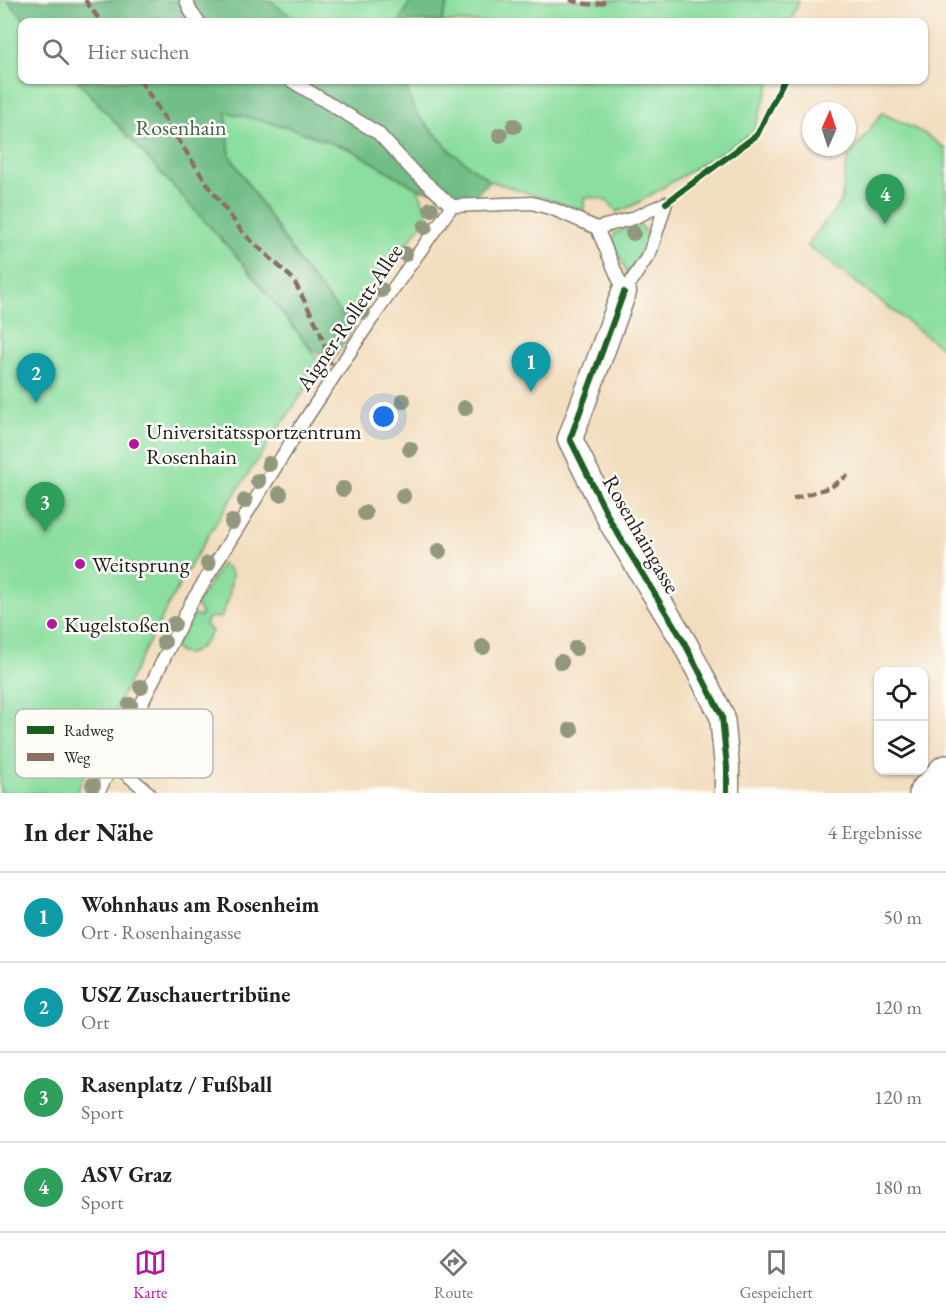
<!DOCTYPE html>
<html lang="de">
<meta charset="utf-8">
<style>
body{margin:0;font-family:"EB Garamond",serif;background:#f2f2f2;color:#202124}
.controls{position:absolute;right:18px;bottom:18px;display:grid;overflow:hidden;border-radius:12px;box-shadow:0 2px 4px #0004}
.controls button{width:54px;height:54px;display:grid;place-items:center;padding:0;border:0;border-bottom:2px solid #e0e0e0;background:#fff;color:#202124;font:30px sans-serif}
.compass{position:absolute;left:802px;top:102px;width:54px;height:54px;border-radius:50%;background:#fff;box-shadow:0 2px 4px #0004;rotate:3deg}
.you{position:absolute;left:384px;top:417px;width:21px;height:21px;margin:-15px;border:4px solid #fff;border-radius:50%;background:#1a73e8;box-shadow:0 0 0 9px #1a73e833}
.badge{display:grid;place-items:center;width:39px;height:39px;border-radius:50%;background:#b5179e;color:#fff;font-size:20px;font-weight:700}
.pin{position:absolute;translate:-50% -50px;filter:drop-shadow(0 2px 3px #0008)}
.pin::after{content:'';position:absolute;top:32px;width:21px;height:18px;background:inherit;clip-path:polygon(0 0,100% 0,50% 100%)}
.list{margin:0;padding:0;list-style:none}
h2{display:flex;justify-content:space-between;align-items:center;height:78px;margin:0;padding:0 24px;font-size:26px}
h2 small{font-size:20px;font-weight:400;color:#757577}
.list li{display:grid;grid-template-columns:39px 1fr auto;gap:18px;align-items:center;box-sizing:border-box;height:90px;padding:0 24px;border-top:2px solid #e0e0e0}
.list b{display:block;font-size:22px;white-space:nowrap}
.list p{margin:0;font-size:20px;white-space:nowrap;color:#757577}
.list em{font-size:20px;font-style:normal;color:#757577}
.icon{flex:none;width:33px;height:33px;fill:none;stroke:currentColor;stroke-width:2;stroke-linecap:round;stroke-linejoin:round}
.map{position:relative;flex:none;width:946px;height:793px;overflow:hidden}
.search{position:absolute;background:#fff;box-shadow:0 2px 4px #0004;left:18px;right:18px;top:18px;height:66px;display:flex;align-items:center;gap:15px;box-sizing:border-box;padding:0 21px;border-radius:12px;color:#757577;font-size:22px}
.sheet{height:438px;background:#fff}
nav{display:flex;justify-content:space-around;align-items:center;box-sizing:border-box;height:84px;border-top:2px solid #e0e0e0;background:#fff;font-size:16px;color:#757577}
nav a{display:grid;justify-items:center;gap:3px}
nav .on{color:#b5179e}
.map>svg:first-child{display:block}
</style>
<div class="map">
<svg width="946" height="793" viewBox="0 0 946 793">
<rect width="100%" height="100%" fill="#fdfcf7"/>
<filter id="ink" filterUnits="userSpaceOnUse"><feTurbulence type="fractalNoise" baseFrequency=".0167" numOctaves="2"/><feDisplacementMap in="SourceGraphic" scale="12" xChannelSelector="R" yChannelSelector="G"/><feConvolveMatrix kernelMatrix="1 2 1 2 8 2 1 2 1" color-interpolation-filters="sRGB"/></filter>
<filter id="wash" filterUnits="userSpaceOnUse"><feTurbulence type="fractalNoise" baseFrequency=".008" numOctaves="4" result="noise"/><feDisplacementMap in="SourceGraphic" scale="24" xChannelSelector="R" yChannelSelector="G"/><feGaussianBlur stdDeviation="1.35" result="paint"/><feColorMatrix in="noise" values="0 0 0 0 0 0 0 0 0 0 0 0 0 0 0 0 0 1.4 0 .05"/><feComposite in="paint" operator="in"/></filter>
<g filter="url(#wash)">
<rect width="100%" height="100%" fill="#f2ddbe"/>
<!-- green -->
<g fill="#8bde9f" stroke="#547d5e" stroke-width="1.5">
<path d="M0,0H7L27,22H22V80H77L240,260L322,364C287,417 250,470 216,523C162,609 119,701 76,793H0Z"/>
<polygon points="269,0 411,0 399,22 299,22"/>
<polygon points="449,0 799,0 791,22 441,22"/>
<path d="M406,80H771L753,133L634,205L617,212C608,199 600,196 584,198V211L487,180L453,153L415,112L405,82Z"/>
<polygon points="226,111 287,127 352,150 418,189 429,216 346,320 305,270 230,156"/>
<polygon points="882,113 925,134 946,149 946,351 807,245 841,202 847,160"/>
<polygon points="632,225 640,225 648,234 647,240 631,271 627,272 612,241 615,233"/>
<path d="M222,564L225,565L232,574L229,597L221,618L212,617L207,619L205,625L212,631C205,643 194,659 178,652L175,646L192,614L200,617L202,614L197,606V603Z"/>
</g>
<!-- forest -->
<g fill="#70bd86" stroke="#466c51" stroke-width="1.5">
<polygon points="7,0 269,0 299,22 27,22"/>
<polygon points="411,0 449,0 441,22 399,22"/>
<polygon points="77,80 406,80 405,83 415,112 453,153 490,181 472,198 418,189 352,150 287,127 226,112 230,156 302,266 346,320 354,327 333,360 311,349 240,260"/>
</g>
</g>
<g filter="url(#ink)">
<g fill="none" stroke-linecap="round" stroke-linejoin="round">
<defs>
<g id="lane">
<polyline points="186,0 191,12 199,22"/>
<polyline points="290,80 378,133 413,171 452,206"/>
<polyline points="452,206 532,203 553,209 597,228 624,292"/>
<polyline points="597,228 631,219 666,203"/>
<polyline points="624,292 650,253 666,203"/>
<polyline points="112,762 149,793"/>
<polyline points="98,793 191,603 303,423 371,320 452,206"/>
</g>
<polyline id="street" points="624,292 570,439 612,524 684,642 722,716 727,767 727,793"/>
<polyline id="primary" points="926,793 946,772"/>
</defs>
<!-- lane casing -->
<use href="#lane" stroke="#877c6d" stroke-width="15"/>
<!-- street casing -->
<use href="#street" stroke="#877c6d" stroke-width="27"/>
<!-- primary casing -->
<use href="#primary" stroke="#877c6d" stroke-width="36"/>
<!-- lane -->
<use href="#lane" stroke="#fff" stroke-width="12"/>
<!-- street -->
<use href="#street" stroke="#fff" stroke-width="24"/>
<!-- primary -->
<use href="#primary" stroke="#fff" stroke-width="33"/>
<!-- quiet -->
<g stroke="#8d6e63" stroke-width="4.5" stroke-dasharray="9 4.5" stroke-linecap="butt">
<polyline points="85,0 101,22"/>
<path d="M570,0C583,4 596,7 608,0"/>
<polyline points="140,80 205,181 243,233 293,279 319,329 331,365"/>
<polyline points="793,499 831,487 848,475"/>
</g>
<defs>
<g id="cycleway">
<polyline points="666,203 757,135 784,80"/>
<polyline points="624,292 570,439 612,524 684,642 722,716 727,767 727,793"/>
</g>
</defs>
<!-- cycleway casing -->
<use href="#cycleway" stroke="#fdfcf7" stroke-width="10"/>
<!-- cycleway -->
<use href="#cycleway" stroke="#1b5e20" stroke-width="6"/>
</g>
<!-- trees -->
<g fill="#92987e">
<circle cx="514" cy="126" r="8"/>
<circle cx="500" cy="135" r="8"/>
<circle cx="431" cy="209" r="8"/>
<circle cx="425" cy="227" r="8"/>
<circle cx="633" cy="233" r="8"/>
<circle cx="405" cy="254" r="8"/>
<circle cx="381" cy="290" r="8"/>
<circle cx="363" cy="312" r="8"/>
<circle cx="403" cy="401" r="8"/>
<circle cx="465" cy="408" r="8"/>
<circle cx="410" cy="449" r="8"/>
<circle cx="269" cy="464" r="8"/>
<circle cx="258" cy="481" r="8"/>
<circle cx="343" cy="489" r="8"/>
<circle cx="280" cy="494" r="8"/>
<circle cx="403" cy="496" r="8"/>
<circle cx="245" cy="501" r="8"/>
<circle cx="365" cy="513" r="8"/>
<circle cx="232" cy="522" r="8"/>
<circle cx="439" cy="551" r="8"/>
<circle cx="208" cy="564" r="8"/>
<circle cx="174" cy="624" r="8"/>
<circle cx="164" cy="642" r="8"/>
<circle cx="483" cy="647" r="8"/>
<circle cx="576" cy="648" r="8"/>
<circle cx="561" cy="662" r="8"/>
<circle cx="141" cy="687" r="8"/>
<circle cx="130" cy="705" r="8"/>
<circle cx="571" cy="730" r="8"/>
<circle cx="93" cy="785" r="8"/>
</g>
</g>
<!-- markers -->
<g fill="#b5179e" stroke="#fdfcf7" stroke-width="2">
<circle cx="134" cy="444" r="6"/>
<circle cx="80" cy="564" r="6"/>
<circle cx="52" cy="624" r="6"/>
</g>
<g text-anchor="middle" stroke-width="5" stroke-linejoin="round" paint-order="stroke">
<!-- park labels -->
<g font-size="22" fill="#43604a" stroke="#fdfcf7">
<text x="181" y="135">Rosenhain</text>
</g>
<!-- street labels -->
<g font-size="22" fill="#1c1c1c" stroke="#fdfcf7">
<text transform="translate(349 317) rotate(-56)" y="8">Aigner-Rollett-Allee</text>
<text transform="translate(642 534) rotate(60)" y="8">Rosenhaingasse</text>
</g>
<!-- poi labels -->
<g font-size="22" fill="#1c1c1c" stroke="#fdfcf7" text-anchor="start">
<text x="146" y="439">Universitätssportzentrum<tspan x="146" dy="25">Rosenhain</tspan></text>
<text x="92" y="572">Weitsprung</text>
<text x="64" y="632">Kugelstoßen</text>
</g>
</g>
<!-- legend -->
<rect x="15" y="709" width="198" height="69" rx="9" fill="#fdfcf7" stroke="#bab9b5" stroke-width="1.5"/>
<rect x="27" y="726" width="27" height="8" fill="#1b5e20"/>
<rect x="27" y="753" width="27" height="8" fill="#8d6e63"/>
<g font-size="16" fill="#1c1c1c">
<text x="64" y="736">Radweg</text>
<text x="64" y="763">Weg</text>
</g>
</svg>
<div class="controls">
<button><svg class="icon" aria-label="locate" viewBox="0 0 24 24"><circle cx="12" cy="12" r="6"/><path d="M12 2v4M12 18v4M2 12h4M18 12h4"/></svg></button>
<button><svg class="icon" aria-label="layers" viewBox="0 0 24 24"><path d="M12 4l9 5-9 5-9-5zM3 14l9 5 9-5"/></svg></button>
</div>
<svg class="compass" viewBox="-18 -18 36 36"><path d="M0-13l5 13h-10z" fill="#e53935"/><path d="M0 13l5-13h-10z" fill="#757577"/></svg>
<div class="you"></div>
<div class="pin badge" style="left:531px;top:392px;background:#0f9aa8">1</div>
<div class="pin badge" style="left:36px;top:403px;background:#0f9aa8">2</div>
<div class="pin badge" style="left:45px;top:532px;background:#2e9e5b">3</div>
<div class="pin badge" style="left:885px;top:224px;background:#2e9e5b">4</div>
<div class="search"><svg class="icon" aria-label="search" viewBox="0 0 24 24"><circle cx="10" cy="10" r="6"/><path d="M15 15l6 6"/></svg>Hier suchen</div>
</div>
<section class="sheet">
<h2>In der Nähe<small>4 Ergebnisse</small></h2>
<ul class="list">
<li><span class="badge" style="background:#0f9aa8">1</span><div><b>Wohnhaus am Rosenheim</b><p>Ort · Rosenhaingasse</p></div><em>50 m</em></li>
<li><span class="badge" style="background:#0f9aa8">2</span><div><b>USZ Zuschauertribüne</b><p>Ort</p></div><em>120 m</em></li>
<li><span class="badge" style="background:#2e9e5b">3</span><div><b>Rasenplatz / Fußball</b><p>Sport</p></div><em>120 m</em></li>
<li><span class="badge" style="background:#2e9e5b">4</span><div><b>ASV Graz</b><p>Sport</p></div><em>180 m</em></li>
</ul>
</section>
<nav>
<a class="on"><svg class="icon" aria-label="map" viewBox="0 0 24 24"><path d="M3 6l6-2 6 2 6-2v14l-6 2-6-2-6 2zM9 4v14M15 6v14"/></svg>Karte</a>
<a><svg class="icon" aria-label="directions" viewBox="0 0 24 24"><path d="M12 3l9 9-9 9-9-9zM9 14v-3h6M13 9l2 2-2 2"/></svg>Route</a>
<a><svg class="icon" aria-label="saved" viewBox="0 0 24 24"><path d="M7 4h10v16l-5-4-5 4z"/></svg>Gespeichert</a>
</nav>
